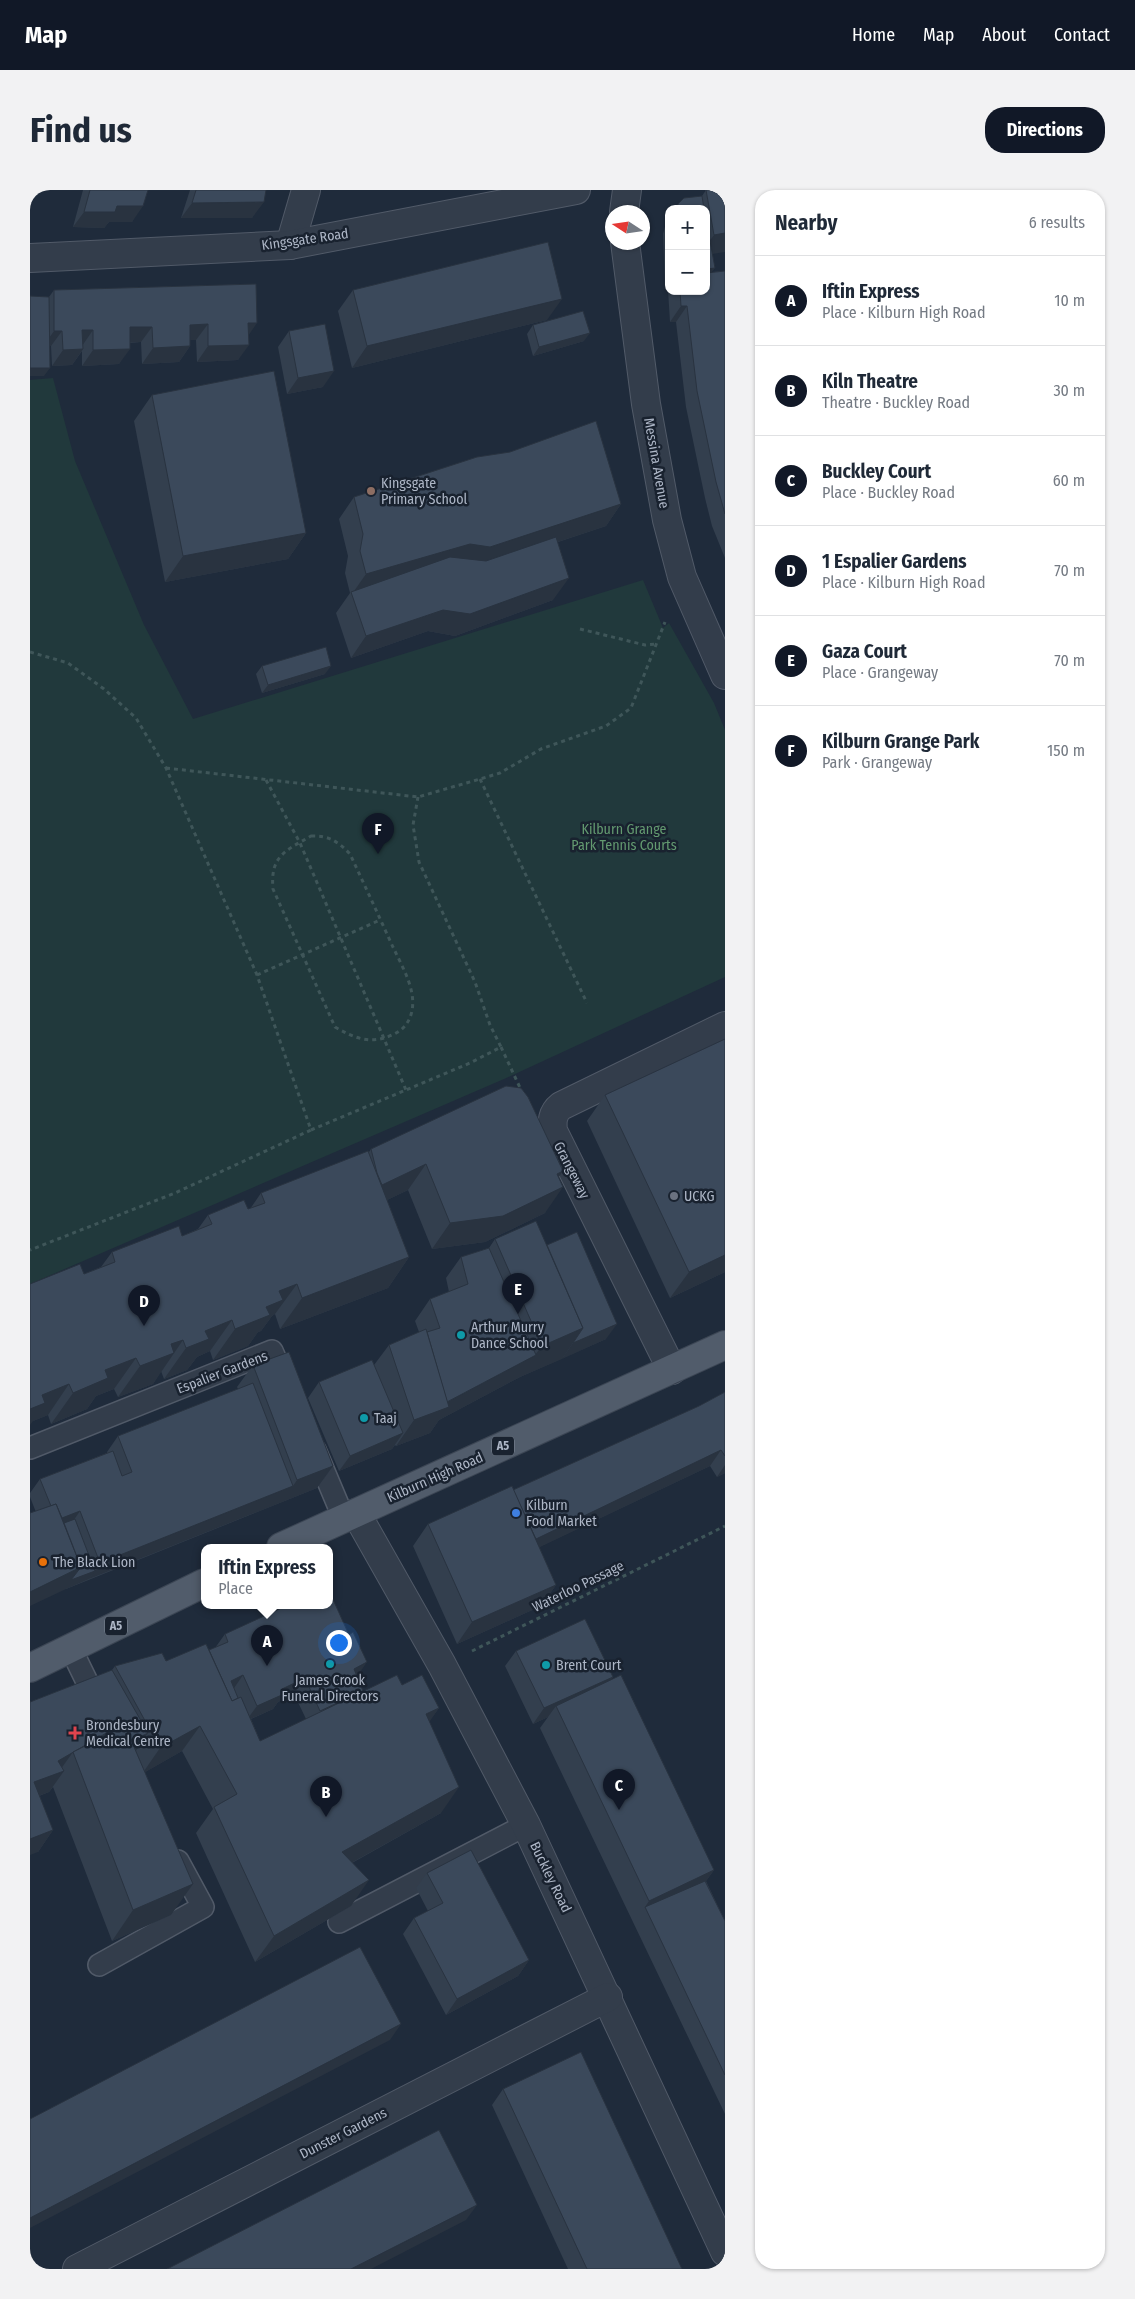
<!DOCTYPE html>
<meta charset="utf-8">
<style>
body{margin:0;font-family:"Fira Sans Condensed",sans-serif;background:#f2f2f3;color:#1f2937}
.controls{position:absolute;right:15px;top:15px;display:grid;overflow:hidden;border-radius:10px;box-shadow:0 1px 4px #0004}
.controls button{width:45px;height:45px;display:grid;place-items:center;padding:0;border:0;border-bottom:1px solid #e0e1e3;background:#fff;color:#1f2937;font:25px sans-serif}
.compass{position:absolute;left:575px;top:15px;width:45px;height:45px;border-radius:50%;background:#fff;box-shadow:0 1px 4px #0004;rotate:282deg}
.you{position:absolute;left:308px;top:1452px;width:18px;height:18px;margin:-12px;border:4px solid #fff;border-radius:50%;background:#1a73e8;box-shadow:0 0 0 8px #1a73e833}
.badge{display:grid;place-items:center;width:32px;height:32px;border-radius:50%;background:#111827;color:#fff;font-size:16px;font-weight:700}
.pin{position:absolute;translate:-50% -41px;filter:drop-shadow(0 1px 2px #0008)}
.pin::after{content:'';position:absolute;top:26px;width:18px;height:15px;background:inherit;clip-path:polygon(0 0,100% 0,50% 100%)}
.popup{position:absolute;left:171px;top:1354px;width:132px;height:65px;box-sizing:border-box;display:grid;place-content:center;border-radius:10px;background:#fff;filter:drop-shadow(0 1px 4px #0005);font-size:16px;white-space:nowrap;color:#747a83}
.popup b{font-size:19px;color:#1f2937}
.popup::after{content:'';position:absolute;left:50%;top:100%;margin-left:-10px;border:10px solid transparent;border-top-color:#fff}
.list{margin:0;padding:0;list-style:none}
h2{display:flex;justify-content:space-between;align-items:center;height:65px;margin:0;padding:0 20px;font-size:21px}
h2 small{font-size:16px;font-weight:400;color:#747a83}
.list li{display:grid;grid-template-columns:32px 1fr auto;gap:15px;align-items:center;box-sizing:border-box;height:90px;padding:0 20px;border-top:1px solid #e0e1e3}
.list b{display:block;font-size:19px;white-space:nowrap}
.list p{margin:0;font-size:16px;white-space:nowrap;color:#747a83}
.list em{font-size:16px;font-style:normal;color:#747a83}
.map{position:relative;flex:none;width:695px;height:2079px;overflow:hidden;border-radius:20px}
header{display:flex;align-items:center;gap:30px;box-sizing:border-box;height:70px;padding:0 25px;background:#111827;color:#fff}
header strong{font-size:24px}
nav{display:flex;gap:28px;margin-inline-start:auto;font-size:18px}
.intro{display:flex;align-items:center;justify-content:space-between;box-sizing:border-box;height:120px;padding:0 30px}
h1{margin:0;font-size:35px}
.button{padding:12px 22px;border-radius:20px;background:#111827;color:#fff;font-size:18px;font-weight:700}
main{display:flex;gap:30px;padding:0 30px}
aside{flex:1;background:#fff;border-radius:20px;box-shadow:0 1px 4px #0004}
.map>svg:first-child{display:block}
</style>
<header>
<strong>Map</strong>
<nav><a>Home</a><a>Map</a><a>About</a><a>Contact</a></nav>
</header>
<div class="intro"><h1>Find us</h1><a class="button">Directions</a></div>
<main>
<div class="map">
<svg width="695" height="2079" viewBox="0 0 695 2079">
<rect width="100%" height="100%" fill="#1f2b3b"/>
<!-- green -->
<polygon fill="#21393c" points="23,188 45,271 114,435 163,529 613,390 633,438 639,433 684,513 695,540 695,787 474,889 0,1094 0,190"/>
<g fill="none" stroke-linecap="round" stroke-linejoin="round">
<defs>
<g id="service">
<polyline points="0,1258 242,1161 256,1193"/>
<polyline points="285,1260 314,1329"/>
<polyline points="41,1459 62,1502"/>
<polyline points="309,1732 496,1635"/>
<polyline points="69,1775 173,1717 148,1671"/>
</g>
<g id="minor">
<polyline points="594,22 597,0"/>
<polyline points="595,52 616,214 637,330 652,387 695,485"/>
<polyline points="260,55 276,0"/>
<polyline points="0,68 260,55 546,0"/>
<path d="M642,1180L523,941C522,932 522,923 531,916L695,836"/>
<polyline points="326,1323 412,1475 496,1635 695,2062"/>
<polyline points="47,2079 578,1807"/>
</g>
<g id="primary">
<polyline points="251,1357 695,1155"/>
<polyline points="0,1478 174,1393"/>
</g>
</defs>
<!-- service casing -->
<use href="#service" stroke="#515a68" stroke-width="24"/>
<!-- minor casing -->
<use href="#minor" stroke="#515a68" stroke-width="30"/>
<!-- primary casing -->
<use href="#primary" stroke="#3c4654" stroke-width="30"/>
<!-- path -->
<g stroke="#3f5659" stroke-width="3" stroke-dasharray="4 4" stroke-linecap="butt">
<polyline points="550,439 615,455 627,454"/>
<polyline points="0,462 38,473 74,499 106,528 136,578 227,785 281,940 145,1003 0,1060"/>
<polyline points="136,578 388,607 450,589 470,583 511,559 576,536 601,518 635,432"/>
<polyline points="450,589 557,813"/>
<polyline points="236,590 270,653 376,900"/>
<path d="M281,646C298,645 309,652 320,664C334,694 348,724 362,755C369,770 379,787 382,804C385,822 379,838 362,845C341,855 324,848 305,837L243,699C240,666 255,661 281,646Z"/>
<polyline points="227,785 350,730"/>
<polyline points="471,857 492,902"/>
<polyline points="281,940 440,873 471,857 460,835 445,792 389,672 383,635 388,607"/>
<polyline points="442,1461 695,1336"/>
</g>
<!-- service -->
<use href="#service" stroke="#333d4b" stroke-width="21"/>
<!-- minor -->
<use href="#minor" stroke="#333d4b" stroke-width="28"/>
<!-- primary -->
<use href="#primary" stroke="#515c6b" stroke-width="28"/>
</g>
<!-- wall -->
<g fill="#333f4e" fill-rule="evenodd">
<polygon points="53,0 118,0 102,32 79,32 74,38 43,37"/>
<polygon points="160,0 236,0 222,28 151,28"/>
<polygon points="676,0 695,0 682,64 682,82 695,81 695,368 682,336 675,308 656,217 646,132 640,132 638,100 639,99 639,101 676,101 676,19 644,19 648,14 672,6"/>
<polygon points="639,27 639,98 635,98 633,44 637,29"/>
<polygon points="226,94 219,145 208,170 167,172 166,150 160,150 160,156 149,172 112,174 111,152 100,153 89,174 52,176 52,161 42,175 22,176 21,156 19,156 14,186 19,107 24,100"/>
<polygon points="323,100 517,130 322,178 308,121"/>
<polygon points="503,135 554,151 503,166 497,144"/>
<polygon points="259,141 293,197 257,204 248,157"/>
<polygon points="122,205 276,343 258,369 135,392 104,231"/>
<polygon points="324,307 591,314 576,336 528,352 523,410 425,446 398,441 321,468 306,423 320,403 315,383 318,366 309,329"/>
<polygon points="232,476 295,484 232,503 226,484"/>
<polygon points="575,905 695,1082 640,1108 557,931"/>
<polygon points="341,959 529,988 515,1023 455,1052 402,1059 378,1000 357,1010 379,1067 358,1098 250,1139 245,1124 242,1126 231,1141 228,1142 218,1156 183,1170 180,1161 167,1167 157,1180 134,1189 131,1181 123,1194 88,1207 84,1199 66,1206 57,1219 21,1234 18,1225 3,1231 54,1084 71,1077 82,1062 152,1046 168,1039 178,1025 220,1019 231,1003 339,962"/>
<polygon points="465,1049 517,1055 576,1149 490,1187 409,1230 400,1243 366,1256 365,1255 362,1259 309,1281 278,1208 289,1192 344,1175 359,1155 389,1142 385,1131 400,1109 419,1102 416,1088 431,1067 459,1058"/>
<polygon points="223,1175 303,1276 287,1298 36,1399 0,1307 0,1303 10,1289 77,1263 77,1262 88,1246 208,1199 207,1197"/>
<polygon points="695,1202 695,1283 687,1287 680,1276 509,1357 526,1395 511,1416 427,1454 383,1356 398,1334 483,1300 669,1216"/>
<path d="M273,1418L327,1487L333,1501L372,1495L409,1518L399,1531L411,1623L322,1673L321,1716L225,1772L166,1643L183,1619L152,1561L115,1582L141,1725L82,1751L23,1597L19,1602L9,1606L23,1640L8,1662L0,1512L82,1480L85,1476L136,1471L179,1460L185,1458L195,1444ZM264,1504L276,1529L230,1551L221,1529L243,1519L248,1512Z"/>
<polygon points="486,1461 583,1487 581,1490 684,1680 676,1691 695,1731 695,1924 510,1538 518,1527 503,1534 475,1476"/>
<polygon points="397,1683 499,1770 488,1786 416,1825 373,1744 384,1728 398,1721 386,1698"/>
<polygon points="473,1899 652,2079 538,2079 462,1915"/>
</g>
<!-- shaded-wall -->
<g fill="#293340">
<polygon points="234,12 222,28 151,28 162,13"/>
<polygon points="87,16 113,16 102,32 79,32 74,38 43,37 54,22"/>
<polygon points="695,43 695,62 676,65 676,56 684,45"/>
<polygon points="685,78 676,90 676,79"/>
<polygon points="639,92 639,98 635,98"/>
<polygon points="532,109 517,130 322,178 337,156"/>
<polygon points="651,116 657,116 646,132 640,132"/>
<polygon points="218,133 227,133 216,149"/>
<polygon points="178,134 166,150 149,150 160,135"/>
<polygon points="100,137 122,137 111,152 89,153"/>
<polygon points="52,140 63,140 52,156"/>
<polygon points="24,141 32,141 21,156 13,157"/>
<polygon points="560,143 554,151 503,166 509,157"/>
<polygon points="219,155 208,170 167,172 178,156"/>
<polygon points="160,156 149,172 112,174 123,158"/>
<polygon points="53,159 42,175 22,176 33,160"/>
<polygon points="100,159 89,174 52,176 63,160"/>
<polygon points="0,178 20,178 14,186 0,186"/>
<polygon points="304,181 293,197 257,204 268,188"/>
<polygon points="591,314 576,336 445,379 322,404 336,384 440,354"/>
<polygon points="276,343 258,369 135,392 153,366"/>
<polygon points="539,388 523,410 425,446 398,441 321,468 336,446 413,420"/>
<polygon points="301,476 295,484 232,503 238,495"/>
<polygon points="396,974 378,1000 332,1022 350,996"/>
<polygon points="533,981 517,1004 533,997 515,1023 455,1052 402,1059 420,1033"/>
<polygon points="695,1065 695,1082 640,1108 659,1082"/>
<polygon points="379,1067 358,1098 250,1139 272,1108"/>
<polygon points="267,1094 245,1124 242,1126 231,1141 228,1142 218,1156 183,1170 205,1139 249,1101"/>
<polygon points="202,1130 180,1161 167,1167 157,1180 134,1189 156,1158 175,1141"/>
<polygon points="587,1134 576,1149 532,1169 543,1153"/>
<polygon points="553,1138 532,1169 490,1187 409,1230 400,1243 366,1256 384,1230 505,1165 512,1156"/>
<polygon points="153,1150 123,1194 88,1207 110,1176 141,1154"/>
<polygon points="106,1168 84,1199 66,1206 57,1219 21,1234 43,1203 75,1180"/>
<polygon points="39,1194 18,1225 3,1231 0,1235 0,1219 12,1205"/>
<polygon points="373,1243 362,1259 309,1281 320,1266"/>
<polygon points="691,1260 680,1276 489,1367 500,1351"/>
<polygon points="695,1275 695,1283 687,1287"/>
<polygon points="303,1276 287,1298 59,1389 70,1373 263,1296 267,1290"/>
<polygon points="50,1321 39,1337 26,1330"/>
<polygon points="51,1377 65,1381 59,1389 36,1399 0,1416 0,1402"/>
<polygon points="526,1395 511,1416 427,1454 442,1432"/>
<polygon points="337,1472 326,1488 324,1479"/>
<polygon points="213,1485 202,1501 201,1491"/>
<polygon points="583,1487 572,1502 526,1516 518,1527 503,1534 514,1518"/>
<polygon points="275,1488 264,1504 248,1512 243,1519 216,1531 227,1516 252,1499"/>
<polygon points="409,1518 391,1544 396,1524"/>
<polygon points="170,1536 152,1561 112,1584 130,1558"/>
<polygon points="85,1538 70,1560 43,1562"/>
<polygon points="118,1543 103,1565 94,1555"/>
<polygon points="43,1562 28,1583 34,1581 19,1602 0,1609 4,1592 28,1571"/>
<polygon points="429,1597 411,1623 294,1688 312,1662"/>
<polygon points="23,1640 8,1662 0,1665 0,1649"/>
<polygon points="684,1680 669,1701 615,1717 619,1711"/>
<polygon points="339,1690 321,1716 225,1772 244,1746"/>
<polygon points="163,1694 141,1725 82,1751 103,1720"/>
<polygon points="499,1770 488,1786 416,1825 427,1809"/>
<polygon points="371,1834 360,1850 0,2038 0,2028"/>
<polygon points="447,2015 436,2030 341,2079 321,2079"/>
</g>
<!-- building -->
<g fill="#3b495b" stroke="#293340">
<polygon points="60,0 118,0 113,16 87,16 85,22 54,22"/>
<polygon points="166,0 236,0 234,12 162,13"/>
<polygon points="676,0 695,0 695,43 684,45"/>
<polygon points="672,6 674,19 647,19 648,14 654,8"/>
<polygon points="676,29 685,78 676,79"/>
<polygon points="518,52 532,109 337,156 323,100"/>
<polygon points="695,81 695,324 686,292 667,201 657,116 651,116 650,101 676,101 676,83"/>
<polygon points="226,94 227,133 218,133 219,155 178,156 178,134 160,135 160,156 123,158 122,137 100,137 100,159 63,160 63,140 52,140 53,159 33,160 32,141 24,141 24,100"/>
<polygon points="0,106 19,107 20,178 0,178"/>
<polygon points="553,121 560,143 509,157 503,135"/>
<polygon points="295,134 304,181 268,188 259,141"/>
<polygon points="244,181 276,343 153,366 122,205"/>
<polygon points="566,231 591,314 460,357 440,354 336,384 330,361 333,344 324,307 447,267 480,262"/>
<polygon points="526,347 539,388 440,424 413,420 336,446 321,402 420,367 456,371"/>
<polygon points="296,457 301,476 238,495 232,476"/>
<polygon points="695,849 695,1065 659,1082 575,905"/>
<polygon points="476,896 491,898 498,907 533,981 527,984 533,997 473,1026 420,1033 396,974 352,995 347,983 341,959"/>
<polygon points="338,961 379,1067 272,1108 267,1094 249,1101 253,1110 236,1117 240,1125 205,1139 202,1130 175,1141 179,1149 156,1158 153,1150 141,1154 144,1163 110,1176 106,1168 75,1180 78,1188 43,1203 39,1194 12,1205 15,1213 0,1219 0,1094 50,1074 54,1084 85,1072 82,1062 149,1036 152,1046 182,1034 178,1025 214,1010 218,1019 235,1013 231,1003"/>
<polygon points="506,1031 553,1138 512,1156 465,1049"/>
<polygon points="547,1042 587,1134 543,1153 553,1138 517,1055"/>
<polygon points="459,1058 506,1165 417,1212 397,1142 410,1138 400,1109 438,1094 431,1067"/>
<polygon points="396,1139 419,1217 384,1230 359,1155"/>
<polygon points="259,1162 303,1276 267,1290 223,1175"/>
<polygon points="342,1170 373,1243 320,1266 289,1192"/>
<polygon points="223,1193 263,1296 70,1373 50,1321 32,1328 26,1314 21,1316 10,1289 83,1261 92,1286 102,1282 88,1246"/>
<polygon points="695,1202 695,1266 691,1260 506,1349 483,1300 669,1216"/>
<polygon points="482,1296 526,1395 442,1432 398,1334"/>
<polygon points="26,1314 51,1377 0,1402 0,1323"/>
<polygon points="45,1329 65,1381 41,1390 51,1377 34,1333"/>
<polygon points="301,1405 319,1445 323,1442 337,1472 324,1479 333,1501 290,1521 275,1488 252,1499 254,1504 227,1516 213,1485 201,1491 208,1508 202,1511 179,1460 198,1452 195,1444 258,1415 271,1415 273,1418 279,1415 300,1415 300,1406"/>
<polygon points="555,1429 583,1487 514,1518 486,1461"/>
<polygon points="176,1454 202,1511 211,1507 230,1551 367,1485 372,1495 392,1485 409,1518 396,1524 429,1597 312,1662 339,1690 244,1746 184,1617 207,1604 170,1536 130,1558 85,1476 132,1463 136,1471"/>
<polygon points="82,1480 118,1543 102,1551 95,1536 86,1540 85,1538 28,1571 34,1581 4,1592 23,1640 0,1649 0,1512"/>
<polygon points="591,1485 684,1680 619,1711 526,1516"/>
<polygon points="95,1536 163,1694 103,1720 43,1562"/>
<polygon points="441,1660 499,1770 427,1809 384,1728 413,1713 397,1683"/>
<polygon points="675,1691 695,1731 695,1885 615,1717"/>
<polygon points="330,1757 371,1834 0,2028 0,1929"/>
<polygon points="551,1862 652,2079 557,2079 473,1899"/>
<polygon points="409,1940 447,2015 321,2079 137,2079"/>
</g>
<!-- markers -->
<circle fill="#8d6e63" stroke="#19222f" stroke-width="2" cx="341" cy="301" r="5"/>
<circle fill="#6b7280" stroke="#19222f" stroke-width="2" cx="644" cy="1006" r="5"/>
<g fill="#0f9aa8" stroke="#19222f" stroke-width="2">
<circle cx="431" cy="1145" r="5"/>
<circle cx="334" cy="1228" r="5"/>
<circle cx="300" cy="1474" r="5"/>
<circle cx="516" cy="1475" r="5"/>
</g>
<circle fill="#3f7fe0" stroke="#19222f" stroke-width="2" cx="486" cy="1323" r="5"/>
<circle fill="#e8710a" stroke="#19222f" stroke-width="2" cx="13" cy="1372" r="5"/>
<path fill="#e0444e" stroke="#19222f" stroke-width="2" d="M42.5 1535.5h5v5h5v5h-5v5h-5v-5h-5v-5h5z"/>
<g text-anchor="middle" stroke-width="5" stroke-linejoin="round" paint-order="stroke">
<!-- shield labels -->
<g fill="#19222f" stroke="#818a99" stroke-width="1">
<rect x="462" y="1246.5" width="22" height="19" rx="4"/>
<rect x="75" y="1426.5" width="22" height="19" rx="4"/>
</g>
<g font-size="12" font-weight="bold" fill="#aeb7c7">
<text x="473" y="1260">A5</text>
<text x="86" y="1440">A5</text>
</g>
<!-- street labels -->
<g font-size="14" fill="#aeb7c7" stroke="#19222f">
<text transform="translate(275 49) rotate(-8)" y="5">Kingsgate Road</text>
<text transform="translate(627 273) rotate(80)" y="5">Messina Avenue</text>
<text transform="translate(542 980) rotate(63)" y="5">Grangeway</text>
<text transform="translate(192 1182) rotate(-21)" y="5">Espalier Gardens</text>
<text transform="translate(405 1287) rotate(-24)" y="5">Kilburn High Road</text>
<text transform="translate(548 1396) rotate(-26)" y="5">Waterloo Passage</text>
<text transform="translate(521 1687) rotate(64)" y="5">Buckley Road</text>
<text transform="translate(313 1943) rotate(-27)" y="5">Dunster Gardens</text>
</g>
<!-- poi labels -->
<g font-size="14" fill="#aeb7c7" stroke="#19222f" text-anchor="start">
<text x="351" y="298">Kingsgate<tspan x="351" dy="16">Primary School</tspan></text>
<text x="654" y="1011">UCKG</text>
<text x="441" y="1142">Arthur Murry<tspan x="441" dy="16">Dance School</tspan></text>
<text x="344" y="1233">Taaj</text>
<text x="496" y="1320">Kilburn<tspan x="496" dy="16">Food Market</tspan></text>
<text x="23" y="1377">The Black Lion</text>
<text x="526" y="1480">Brent Court</text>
<text x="300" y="1495" text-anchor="middle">James Crook<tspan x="300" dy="16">Funeral Directors</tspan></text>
<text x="56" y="1540">Brondesbury<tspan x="56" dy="16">Medical Centre</tspan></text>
</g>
<!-- park labels -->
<g font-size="14" fill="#639a70" stroke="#19222f">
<text x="594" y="644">Kilburn Grange<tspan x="594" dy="16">Park Tennis Courts</tspan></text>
</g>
</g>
</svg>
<div class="controls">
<button>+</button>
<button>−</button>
</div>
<svg class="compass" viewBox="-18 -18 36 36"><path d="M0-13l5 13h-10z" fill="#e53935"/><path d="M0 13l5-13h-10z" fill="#747a83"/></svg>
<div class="you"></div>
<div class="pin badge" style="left:237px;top:1476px">A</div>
<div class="popup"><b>Iftin Express</b>Place</div>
<div class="pin badge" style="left:296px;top:1627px">B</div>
<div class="pin badge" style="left:589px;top:1620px">C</div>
<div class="pin badge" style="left:114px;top:1136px">D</div>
<div class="pin badge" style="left:488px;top:1124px">E</div>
<div class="pin badge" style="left:348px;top:664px">F</div>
</div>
<aside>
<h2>Nearby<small>6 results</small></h2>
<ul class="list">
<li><span class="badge">A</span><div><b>Iftin Express</b><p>Place · Kilburn High Road</p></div><em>10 m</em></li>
<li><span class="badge">B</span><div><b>Kiln Theatre</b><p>Theatre · Buckley Road</p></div><em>30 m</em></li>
<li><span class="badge">C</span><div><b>Buckley Court</b><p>Place · Buckley Road</p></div><em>60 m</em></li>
<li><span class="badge">D</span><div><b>1 Espalier Gardens</b><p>Place · Kilburn High Road</p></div><em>70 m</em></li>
<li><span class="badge">E</span><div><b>Gaza Court</b><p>Place · Grangeway</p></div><em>70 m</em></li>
<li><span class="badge">F</span><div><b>Kilburn Grange Park</b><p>Park · Grangeway</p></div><em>150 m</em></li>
</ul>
</aside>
</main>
